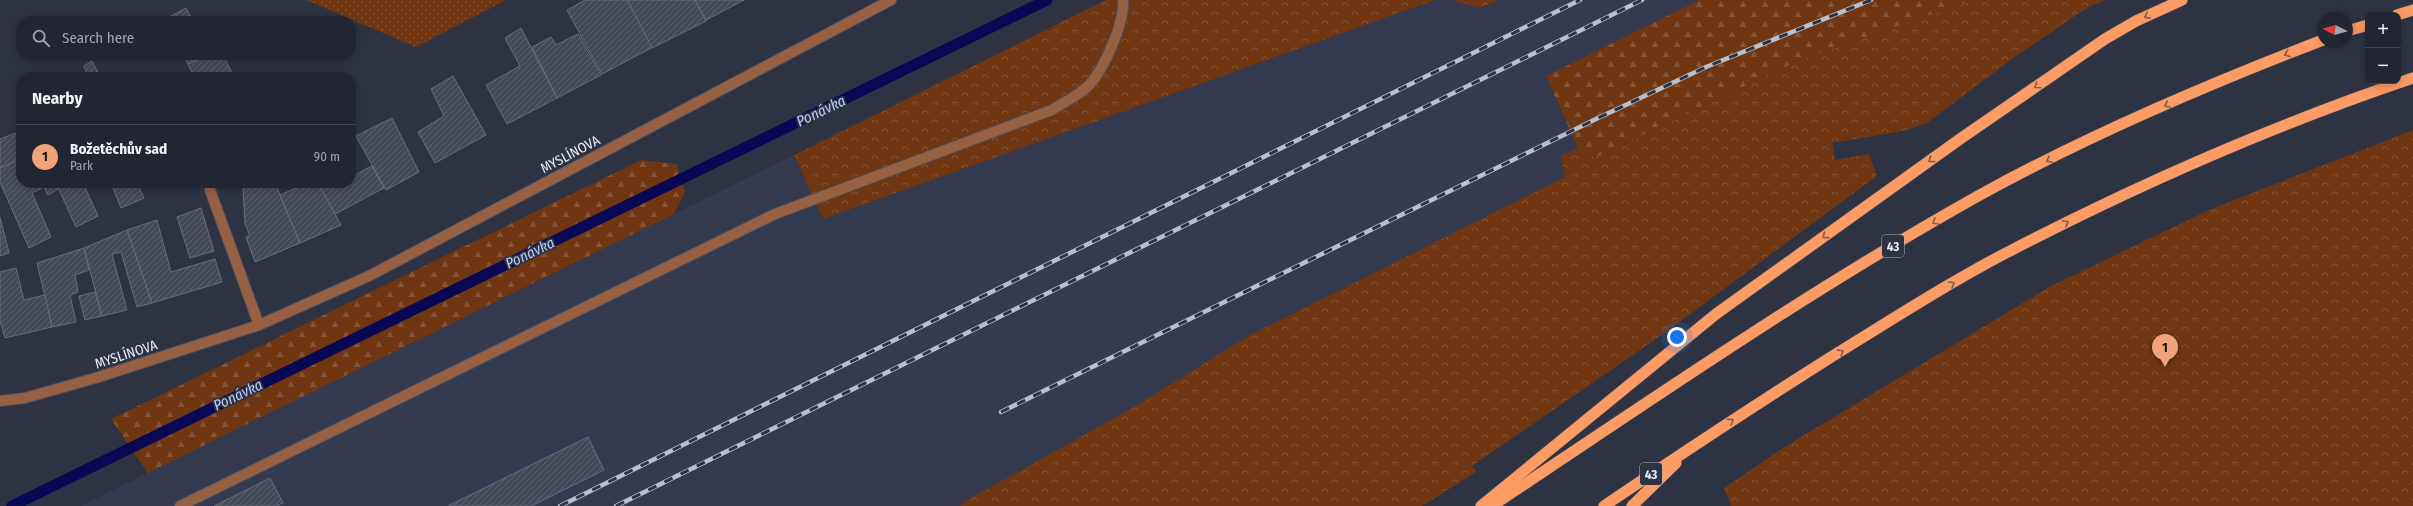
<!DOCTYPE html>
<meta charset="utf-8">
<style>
body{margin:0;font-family:"Fira Sans Condensed",sans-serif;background:#2a2e3a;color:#f1f3f6}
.controls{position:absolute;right:12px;top:12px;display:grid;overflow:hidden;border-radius:8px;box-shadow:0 2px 10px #0003}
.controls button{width:36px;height:36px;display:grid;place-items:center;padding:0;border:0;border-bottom:1px solid #3f434d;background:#222632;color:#f1f3f6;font:20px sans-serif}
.compass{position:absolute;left:2317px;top:12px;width:36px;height:36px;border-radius:50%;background:#222632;box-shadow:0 2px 10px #0003;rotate:276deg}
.you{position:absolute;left:1677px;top:337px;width:14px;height:14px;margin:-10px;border:3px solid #fff;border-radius:50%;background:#1a73e8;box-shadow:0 0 0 6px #1a73e833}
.badge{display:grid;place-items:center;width:26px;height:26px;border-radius:50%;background:#f0a279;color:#111;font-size:13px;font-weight:700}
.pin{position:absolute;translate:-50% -33px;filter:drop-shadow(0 1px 2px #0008)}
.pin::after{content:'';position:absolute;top:21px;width:14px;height:12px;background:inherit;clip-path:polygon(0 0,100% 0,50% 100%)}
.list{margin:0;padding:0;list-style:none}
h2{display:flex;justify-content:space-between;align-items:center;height:52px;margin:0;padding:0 16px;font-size:17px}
h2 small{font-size:13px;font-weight:400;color:#a2a5ac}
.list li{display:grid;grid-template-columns:26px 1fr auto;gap:12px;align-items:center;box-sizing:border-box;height:64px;padding:0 16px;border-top:1px solid #3f434d}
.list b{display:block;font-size:15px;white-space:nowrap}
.list p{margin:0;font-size:13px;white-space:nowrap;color:#a2a5ac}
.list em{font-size:13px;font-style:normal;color:#a2a5ac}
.icon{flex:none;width:22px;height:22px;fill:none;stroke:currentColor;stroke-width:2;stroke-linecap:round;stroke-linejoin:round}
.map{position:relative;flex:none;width:2413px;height:506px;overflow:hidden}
.search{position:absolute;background:#222632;box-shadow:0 2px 10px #0003;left:16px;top:16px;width:340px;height:44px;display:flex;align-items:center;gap:10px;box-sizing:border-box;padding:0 14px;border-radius:16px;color:#a2a5ac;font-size:15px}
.panel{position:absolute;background:#222632;box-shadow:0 2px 10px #0003;left:16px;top:72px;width:340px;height:116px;border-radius:16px}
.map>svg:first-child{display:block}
</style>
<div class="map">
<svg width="2413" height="506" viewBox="0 0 2413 506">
<defs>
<pattern id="grass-dots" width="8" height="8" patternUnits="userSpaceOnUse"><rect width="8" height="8" fill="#703612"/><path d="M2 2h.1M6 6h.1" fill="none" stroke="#845335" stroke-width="1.8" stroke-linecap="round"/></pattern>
<pattern id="forest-firs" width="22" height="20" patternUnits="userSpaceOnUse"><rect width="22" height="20" fill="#703612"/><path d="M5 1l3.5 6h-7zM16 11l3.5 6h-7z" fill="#845335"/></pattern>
<pattern id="park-crowns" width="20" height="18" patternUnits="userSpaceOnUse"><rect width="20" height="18" fill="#703612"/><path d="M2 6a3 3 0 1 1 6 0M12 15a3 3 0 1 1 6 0" fill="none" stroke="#845335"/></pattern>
<pattern id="building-hatch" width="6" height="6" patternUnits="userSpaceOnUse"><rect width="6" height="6" fill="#434959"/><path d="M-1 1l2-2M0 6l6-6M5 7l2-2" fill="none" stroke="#5e6371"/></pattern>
</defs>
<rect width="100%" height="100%" fill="#2d3343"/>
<!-- built -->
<polygon fill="#343b51" points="1435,0 1452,0 1480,8 1498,0 1699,0 1546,76 1578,148 1562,156 1565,177 1250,335 1134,407 964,502 960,506 81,506 794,155 823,219"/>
<!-- grass -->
<polygon fill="url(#grass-dots)" points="306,0 506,0 416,47"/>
<!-- forest -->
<g fill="url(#forest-firs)">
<polygon points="1699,0 1973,0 1800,60 1595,158 1578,148 1546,76"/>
<polygon points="641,160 676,164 685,192 674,214 148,473 111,419"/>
</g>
<!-- park -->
<g fill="url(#park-crowns)">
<polygon points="1106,0 1435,0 823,219 794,155"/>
<polygon points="1452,0 1498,0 1480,8"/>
<polygon points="1973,0 2104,0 2082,11 2012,59 1927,123 1903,131 1832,143 1835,160 1869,154 1877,176 1659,337 1472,466 1476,472 1422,506 960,506 964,502 1134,407 1250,335 1565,177 1561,156 1578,148 1595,158 1800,60"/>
<polygon points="2413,130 2413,506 1731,506 1724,488 1783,448 2051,286 2209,210"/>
</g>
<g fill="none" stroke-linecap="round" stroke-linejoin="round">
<!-- stream -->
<polyline stroke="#090855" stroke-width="11" points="12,506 1047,0"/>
</g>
<!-- building -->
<g fill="url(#building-hatch)" stroke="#676d7f">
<polygon points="585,0 627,0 653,47 602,74 567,10"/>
<polygon points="631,0 695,0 706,21 652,48 628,1"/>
<polygon points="695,0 744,0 706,20"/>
<polygon points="186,8 193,21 162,21"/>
<polygon points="521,28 557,98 507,124 486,85 520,66 505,38"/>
<polygon points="578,34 601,75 557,98 532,47 551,37 556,45"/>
<polygon points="183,55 208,55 188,64"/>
<polygon points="208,55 223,55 234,77 194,77 188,64"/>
<polygon points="92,61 100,77 88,77 84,66"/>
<polygon points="173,72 175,77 162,77"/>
<polygon points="453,76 486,135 435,163 418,132 444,116 431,89"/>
<polygon points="392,118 419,172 386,190 356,136"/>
<polygon points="21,131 21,159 0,168 0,139"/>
<polygon points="21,159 21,183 56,183 58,189 48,195 44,187 32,193 51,237 29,248 0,182 0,168"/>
<polygon points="372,166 384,188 335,214 318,183 351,183 351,177"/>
<polygon points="56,183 83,183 98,216 76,227"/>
<polygon points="99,183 111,183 101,188"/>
<polygon points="111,183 137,183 144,198 121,208"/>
<polygon points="253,183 275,183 300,243 255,262 246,237 250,236 245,224 243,189"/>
<polygon points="307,183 318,183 341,225 300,243 280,195"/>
<polygon points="201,208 214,251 190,258 177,217"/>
<polygon points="0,217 9,253 0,256"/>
<polygon points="157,220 171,272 215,259 222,282 152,303 127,230"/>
<polygon points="127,230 152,303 137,307 121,252 112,254 127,310 102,316 84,248"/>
<polygon points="84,248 89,270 75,275 78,292 70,295 76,322 52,327 37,263"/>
<polygon points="16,268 24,300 45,295 52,327 5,338 0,321 0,272"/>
<polygon points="95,292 102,316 85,320 79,296"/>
<polygon points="588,437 604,470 531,506 448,506"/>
<polygon points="270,478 283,503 276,506 214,506"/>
</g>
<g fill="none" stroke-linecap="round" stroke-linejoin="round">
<defs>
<path id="service" d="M180,506L775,214L1052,110C1064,102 1082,94 1091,83C1105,66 1125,22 1123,0"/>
<g id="minor">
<polyline points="210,190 259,325"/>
<polyline points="0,401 25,398 99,377 259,325 369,276 891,0"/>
</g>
<g id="trunk">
<polyline points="2397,15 2413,10"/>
<polyline points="2347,31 2368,25"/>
<polyline points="1481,506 1716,314 1960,139 2105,39 2136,21 2182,0"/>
<path d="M1492,506C1652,399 1810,290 1978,196C2088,135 2206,85 2323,40"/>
<path d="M1604,506C1678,456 1752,407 1828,359C1886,323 1945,285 2006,253C2139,184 2271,126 2413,78"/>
<polyline points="1632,506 1676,463"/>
</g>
</defs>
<!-- service casing -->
<use href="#service" stroke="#4b5060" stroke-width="12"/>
<!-- minor casing -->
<use href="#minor" stroke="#4b5060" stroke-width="12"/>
<!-- trunk casing -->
<use href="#trunk" stroke="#4b5060" stroke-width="12"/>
<!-- service -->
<use href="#service" stroke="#986042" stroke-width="10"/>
<!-- minor -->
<use href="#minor" stroke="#986042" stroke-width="10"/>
<!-- trunk -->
<use href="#trunk" stroke="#fc9b63" stroke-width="11"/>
<defs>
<g id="rail">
<polyline points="1001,412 1596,119 1706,67 1871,0"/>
<polyline points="560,506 1580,0"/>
<polyline points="616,506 1642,0"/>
</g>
</defs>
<!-- rail casing -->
<use href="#rail" stroke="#babfcb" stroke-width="4.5"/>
<!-- rail -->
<use href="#rail" stroke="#2d3343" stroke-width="3" stroke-dasharray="9" stroke-linecap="butt"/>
</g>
<!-- one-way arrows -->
<defs><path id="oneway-chevron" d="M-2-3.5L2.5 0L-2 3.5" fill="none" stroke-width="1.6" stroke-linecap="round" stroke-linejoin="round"/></defs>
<g stroke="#805d50">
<use href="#oneway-chevron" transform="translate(2147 16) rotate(154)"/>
<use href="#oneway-chevron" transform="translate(2287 54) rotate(159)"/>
<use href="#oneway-chevron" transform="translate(2037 86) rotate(145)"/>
<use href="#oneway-chevron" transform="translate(2167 105) rotate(155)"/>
<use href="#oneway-chevron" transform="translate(1931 160) rotate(144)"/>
<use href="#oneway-chevron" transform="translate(2049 160) rotate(153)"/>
<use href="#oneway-chevron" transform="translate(1935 222) rotate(150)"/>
<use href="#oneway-chevron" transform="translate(2066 223) rotate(-27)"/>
<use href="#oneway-chevron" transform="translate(1825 236) rotate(144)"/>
<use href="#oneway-chevron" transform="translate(1952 284) rotate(-30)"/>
<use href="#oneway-chevron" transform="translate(1841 352) rotate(-32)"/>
<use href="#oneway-chevron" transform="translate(1731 421) rotate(-32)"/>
</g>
<g text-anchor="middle" stroke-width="3.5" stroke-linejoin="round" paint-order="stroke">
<!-- shield labels -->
<g fill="#2d3343" stroke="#afb4c0" stroke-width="1">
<rect x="1882" y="235" width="22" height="22" rx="3"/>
<rect x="1640" y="463" width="22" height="22" rx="3"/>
</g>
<g font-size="13" font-weight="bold" fill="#e7ebf6">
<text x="1893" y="251">43</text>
<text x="1651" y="479">43</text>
</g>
<!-- street labels -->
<g font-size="14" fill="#e7ebf6" stroke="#2d3343">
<text transform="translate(570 154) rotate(-28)" y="5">MYSLÍNOVA</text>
<text transform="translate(126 354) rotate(-18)" y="5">MYSLÍNOVA</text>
</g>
<!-- water labels -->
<g font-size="15" font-style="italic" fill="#bbcaf6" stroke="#2d3343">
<text transform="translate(821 111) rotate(-26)" y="5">Ponávka</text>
<text transform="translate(530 253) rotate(-26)" y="5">Ponávka</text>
<text transform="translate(238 395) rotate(-26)" y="5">Ponávka</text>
</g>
</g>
</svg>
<div class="controls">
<button>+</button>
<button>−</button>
</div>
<svg class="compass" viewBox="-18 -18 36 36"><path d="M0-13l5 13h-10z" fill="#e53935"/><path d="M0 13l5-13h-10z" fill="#a2a5ac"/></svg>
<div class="you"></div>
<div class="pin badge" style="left:2165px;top:367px">1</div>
<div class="search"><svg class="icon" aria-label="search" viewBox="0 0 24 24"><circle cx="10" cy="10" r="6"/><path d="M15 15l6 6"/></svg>Search here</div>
<section class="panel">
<h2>Nearby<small></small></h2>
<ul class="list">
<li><span class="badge">1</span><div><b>Božetěchův sad</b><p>Park</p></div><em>90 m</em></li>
</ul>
</section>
</div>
